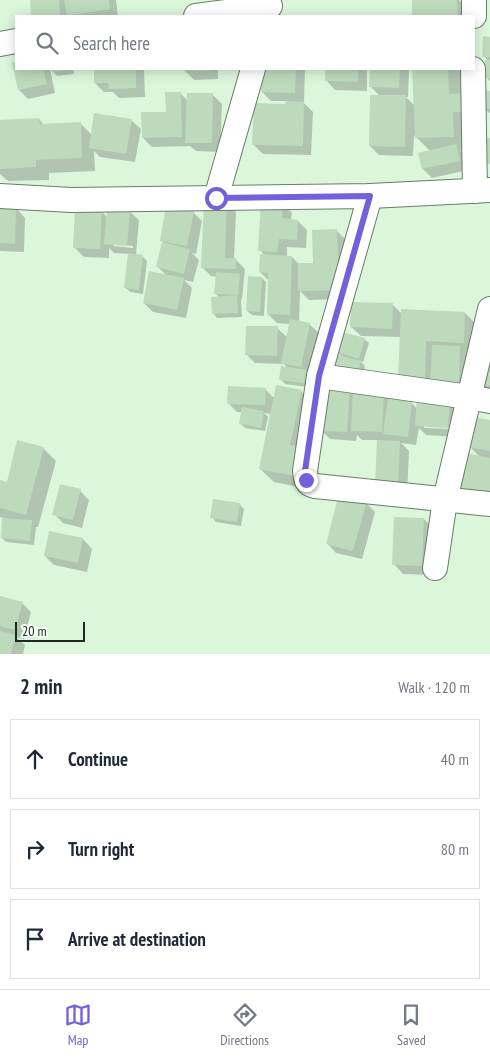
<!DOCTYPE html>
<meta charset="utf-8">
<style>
body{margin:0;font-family:"PT Sans Narrow",sans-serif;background:#f2f2f3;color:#1f2937}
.scale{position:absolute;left:15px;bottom:12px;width:70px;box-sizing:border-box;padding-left:5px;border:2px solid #1f291f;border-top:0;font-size:14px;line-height:18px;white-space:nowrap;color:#1f291f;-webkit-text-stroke:4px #f4fef4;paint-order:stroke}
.stop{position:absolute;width:15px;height:15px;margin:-11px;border:4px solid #7361dc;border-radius:50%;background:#fff}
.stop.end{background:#7361dc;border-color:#fff;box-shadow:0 1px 5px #0008}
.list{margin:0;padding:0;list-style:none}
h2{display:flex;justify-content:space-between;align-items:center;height:65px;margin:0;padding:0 20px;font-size:21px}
h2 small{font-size:16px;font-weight:400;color:#747a83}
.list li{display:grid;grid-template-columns:32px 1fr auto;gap:15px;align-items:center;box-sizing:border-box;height:80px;margin:0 10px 10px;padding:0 10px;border:1px solid #e0e1e3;border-radius:0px}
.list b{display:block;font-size:19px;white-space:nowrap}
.list em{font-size:16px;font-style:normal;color:#747a83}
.icon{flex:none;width:28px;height:28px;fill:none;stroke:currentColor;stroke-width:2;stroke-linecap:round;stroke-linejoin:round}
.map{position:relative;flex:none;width:490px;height:654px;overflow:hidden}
.search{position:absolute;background:#fff;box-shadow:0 2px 12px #0003;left:15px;right:15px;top:15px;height:55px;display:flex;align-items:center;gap:12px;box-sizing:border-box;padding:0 18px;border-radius:0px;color:#747a83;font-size:19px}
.sheet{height:335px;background:#fff}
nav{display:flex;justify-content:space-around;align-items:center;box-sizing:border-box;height:70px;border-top:1px solid #e0e1e3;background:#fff;font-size:14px;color:#747a83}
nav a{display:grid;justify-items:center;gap:2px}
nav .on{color:#7361dc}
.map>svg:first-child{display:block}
</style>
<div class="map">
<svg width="490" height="654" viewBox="0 0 490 654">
<rect width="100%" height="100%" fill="#dcf6dc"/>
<!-- shadow -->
<g fill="#0003" fill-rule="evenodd">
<polygon points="32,0 116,0 118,16 69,16 68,15 68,16 33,16"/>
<polygon points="413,0 459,0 466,7 466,16 414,16"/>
<polygon points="490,38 490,81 486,77 488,61 484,56"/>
<polygon points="16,63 16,69 50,69 55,93 28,99 19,90 14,64"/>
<polygon points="52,69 73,69 74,74 57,76 53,72"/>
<polygon points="95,69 144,69 145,97 119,98 113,92 104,92 95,83"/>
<polygon points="185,69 218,69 218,79 194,80 185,71"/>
<polygon points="263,69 304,69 305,70 304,103 313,112 311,155 263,154 253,144 287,106 287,101 271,101 262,92"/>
<polygon points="326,69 367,69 367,91 335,90 326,80"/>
<polygon points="371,69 409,69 408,97 406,97 415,106 414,69 460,69 461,95 467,150 460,150 465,155 468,170 432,178 423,169 430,151 414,135 413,156 379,155 370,146 380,96 371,87"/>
<polygon points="490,92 490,113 488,112 484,108"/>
<polygon points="180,93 188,101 213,95 222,104 220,152 196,151 190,146 152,147 143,138 167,113"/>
<polygon points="39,119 44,125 80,123 92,135 131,120 141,129 135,162 100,157 94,151 95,171 49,173 49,180 8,181 0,174 0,121"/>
<polygon points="227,203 236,212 234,260 236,260 245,269 242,299 241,299 242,317 217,318 213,313 220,298 215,293 217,277 211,276 202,267"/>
<polygon points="283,203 292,213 291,220 298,221 307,230 306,248 287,247 287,257 292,257 299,264 314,264 337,231 346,240 347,299 309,300 300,291 299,322 309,324 319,333 308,387 285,384 281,379 288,369 284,364 255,363 246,354 277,328 288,338 290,324 277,323 268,314 269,281 260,272 265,256 260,250"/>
<polygon points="0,208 16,208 25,218 24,252 0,251"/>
<path d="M101,211L107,217L129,211L139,220L136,255L142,256L147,261L143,294L130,292L126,288L129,254L114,253L109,248V258L84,257L75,248ZM113,244L133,246V248L113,246Z"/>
<polygon points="193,212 202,221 196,254 192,253 199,260 193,282 184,280 192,288 186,318 153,312 144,303 166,275 157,266 163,242 161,240"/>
<polygon points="262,278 266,282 264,316 252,315 247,311"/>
<polygon points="392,304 402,314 465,313 478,326 468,396 412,393 401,337 361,336 351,327"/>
<polygon points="364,339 369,343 363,362 359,360 365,366 361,383 343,357 337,352"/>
<polygon points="490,359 490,393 487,392 478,383"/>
<path d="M323,385L383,392L391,400L412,403L417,409L449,400L458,409L457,437L426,435L419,428L416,445L401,443L409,451L407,495L386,494L378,440H362L357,435L356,441L330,439L321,430ZM424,426L454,427V429L424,428Z"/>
<polygon points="265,389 274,398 301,391 314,404 305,449 319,462 313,490 274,482 260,469 271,414 264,413 268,417 265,431 245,428 240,423 242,412 237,412 228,403"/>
<polygon points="490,421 490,502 480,457 470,447"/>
<polygon points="43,448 56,461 38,527 36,527 34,545 6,542 2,538 3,518 0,517 0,481 8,483"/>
<polygon points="80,491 89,500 82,528 63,523 54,514"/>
<polygon points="366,503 375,512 362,559 336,553 327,543"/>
<polygon points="239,504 244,509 241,526 216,522 212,517"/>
<polygon points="424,519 433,528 431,575 403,574 394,564"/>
<polygon points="83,539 92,549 87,572 54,565 45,556"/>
<polygon points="0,597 22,603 31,612 24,639 16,637 25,645 23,654 0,654"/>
</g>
<!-- building -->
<g fill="#bddabd">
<polygon points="30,0 59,0 60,16 31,16"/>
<polygon points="64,0 109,0 110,9 67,16"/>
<polygon points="412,0 457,0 458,16 412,16"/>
<polygon points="483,36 490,37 490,57 482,57"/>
<rect x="485" y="60" width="5" height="18"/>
<polygon points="16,62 16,69 43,69 47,84 18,90 12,63"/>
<polygon points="51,69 71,69 71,70 52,72"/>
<polygon points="94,69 136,69 136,88 109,89 108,83 94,83"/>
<rect x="184" y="69" width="26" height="2"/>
<polygon points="262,69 296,69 295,93 261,92"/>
<polygon points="325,69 358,69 358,82 325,81"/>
<polygon points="370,69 400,69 399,88 369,87"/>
<polygon points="412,69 448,69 449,94 462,93 462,112 453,112 454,137 415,138"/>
<polygon points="483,90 490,91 490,109 482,108"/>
<polygon points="165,92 181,92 182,137 142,138 141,112 166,112"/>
<polygon points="187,93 213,93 212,143 185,143"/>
<polygon points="370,95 406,95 405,147 369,146"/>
<polygon points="286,101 304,102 303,146 252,145 254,103 285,104"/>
<polygon points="94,113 132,119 126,154 89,148"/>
<polygon points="39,118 40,124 81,122 82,158 36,160 36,167 0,169 0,120"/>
<polygon points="482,136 490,138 490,164 478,162"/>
<polygon points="456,144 460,161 422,169 418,153"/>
<polygon points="204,201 227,201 225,258 236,258 236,269 201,268"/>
<polygon points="261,201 283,202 282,218 298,220 297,240 279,239 277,252 258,251"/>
<polygon points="0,206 16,207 15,244 0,243"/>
<polygon points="166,206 194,211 187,246 160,241"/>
<polygon points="75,208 102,210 100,249 73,248"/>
<polygon points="107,208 130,210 127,246 104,244"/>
<polygon points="337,229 339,290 298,291 298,263 313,263 312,230"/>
<polygon points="162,242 190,249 184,274 156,267"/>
<polygon points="128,253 143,255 139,290 124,288"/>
<polygon points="260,254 292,256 290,315 267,314 268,273 259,272"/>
<polygon points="149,271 184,278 177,310 143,303"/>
<polygon points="216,272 240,274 238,295 214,294"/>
<polygon points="248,276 262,277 260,312 246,311"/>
<polygon points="237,295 238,313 212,314 211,297"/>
<polygon points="351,302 393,303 392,329 350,327"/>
<polygon points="401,309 465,312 464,343 426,341 425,381 398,380"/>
<polygon points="290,319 310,323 301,367 281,363"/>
<polygon points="246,326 278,326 277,356 245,355"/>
<polygon points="342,332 365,338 359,359 336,352"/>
<polygon points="432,345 460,346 459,388 430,387"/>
<polygon points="336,354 361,361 356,380 331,374"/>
<polygon points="490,357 490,386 476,383"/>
<polygon points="281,366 306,370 304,383 279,380"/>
<polygon points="322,384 350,385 347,432 320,431"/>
<polygon points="276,385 302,390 290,445 306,448 300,477 259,469"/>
<polygon points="228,386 266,388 265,405 227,404"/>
<polygon points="353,390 384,391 382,432 351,431"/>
<polygon points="417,397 450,398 448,428 415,426"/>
<polygon points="388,398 412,402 408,437 383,434"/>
<polygon points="242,407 264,411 261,428 239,424"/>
<polygon points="474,417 490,420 490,451 468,447"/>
<polygon points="17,440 44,447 26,515 0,508 0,480 7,482"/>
<polygon points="377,440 400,441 398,486 375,485"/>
<polygon points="466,453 490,458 490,495 459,489"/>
<polygon points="60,484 81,489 73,520 52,515"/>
<polygon points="339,494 367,501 353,551 326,544"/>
<polygon points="213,499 240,503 237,522 210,518"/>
<polygon points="394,517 424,518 422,566 392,565"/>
<polygon points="2,518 32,520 30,541 1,538"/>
<polygon points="49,531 83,538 78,563 44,556"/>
<polygon points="0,596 23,602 15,630 0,626"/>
<polygon points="0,631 16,635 11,654 0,654"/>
</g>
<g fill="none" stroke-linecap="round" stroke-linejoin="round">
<defs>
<g id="street">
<polyline points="196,16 270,6"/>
<polyline points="474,16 474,0"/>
<polyline points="0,44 16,41"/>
<polyline points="473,69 475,191"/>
<polyline points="0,196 71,200 370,196 490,190"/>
<path d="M370,196L319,376L305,471C306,479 306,484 315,486L490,504"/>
<polyline points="216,198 253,69"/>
<polyline points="319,376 469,397 490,401"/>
<polyline points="435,568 445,500 490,309"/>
</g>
</defs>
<!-- street casing -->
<use href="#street" stroke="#677e67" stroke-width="26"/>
<!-- street -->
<use href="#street" stroke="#fff" stroke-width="24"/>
</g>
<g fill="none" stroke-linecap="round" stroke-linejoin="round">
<!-- route -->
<polyline stroke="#7361dc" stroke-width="6" points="216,198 370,196 319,376 305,471 306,480"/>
</g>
</svg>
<div class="scale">20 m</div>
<div class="stop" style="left:216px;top:198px"></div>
<div class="stop end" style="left:306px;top:480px"></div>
<div class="search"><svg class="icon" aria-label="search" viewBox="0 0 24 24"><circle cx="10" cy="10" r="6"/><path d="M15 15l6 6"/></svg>Search here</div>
</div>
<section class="sheet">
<h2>2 min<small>Walk · 120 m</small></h2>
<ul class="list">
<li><svg class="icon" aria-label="ahead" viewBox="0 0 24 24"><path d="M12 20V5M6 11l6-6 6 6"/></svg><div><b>Continue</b></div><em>40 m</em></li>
<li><svg class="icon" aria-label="right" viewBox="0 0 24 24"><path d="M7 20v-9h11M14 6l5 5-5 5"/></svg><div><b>Turn right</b></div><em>80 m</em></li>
<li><svg class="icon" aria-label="arrive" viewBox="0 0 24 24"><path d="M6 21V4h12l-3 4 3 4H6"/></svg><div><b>Arrive at destination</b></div></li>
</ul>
</section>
<nav>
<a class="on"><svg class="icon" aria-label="map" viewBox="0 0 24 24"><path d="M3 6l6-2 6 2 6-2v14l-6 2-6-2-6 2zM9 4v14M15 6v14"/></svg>Map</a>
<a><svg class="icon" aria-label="directions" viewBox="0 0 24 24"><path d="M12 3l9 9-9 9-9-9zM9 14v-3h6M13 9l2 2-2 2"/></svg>Directions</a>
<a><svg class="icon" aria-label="saved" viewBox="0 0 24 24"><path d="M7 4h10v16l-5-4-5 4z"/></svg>Saved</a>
</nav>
